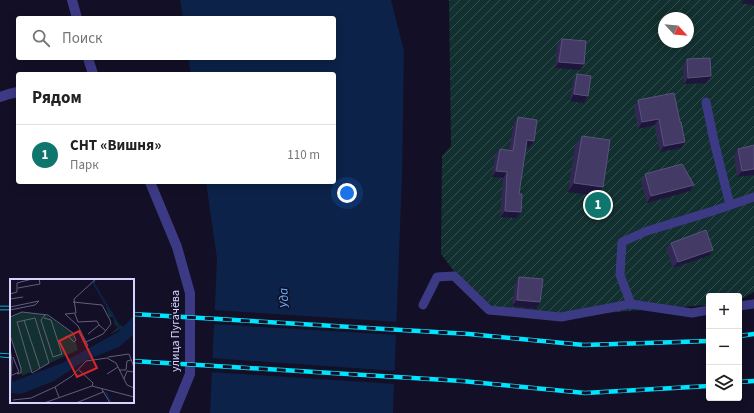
<!DOCTYPE html>
<html lang="ru">
<meta charset="utf-8">
<style>
body{margin:0;font-family:"Source Sans 3",sans-serif;background:#f6f6f6;color:#222}
.controls{position:absolute;right:12px;bottom:12px;display:grid;overflow:hidden;border-radius:4px;box-shadow:0 2px 10px #0003}
.controls button{width:36px;height:36px;display:grid;place-items:center;padding:0;border:0;border-bottom:1px solid #e0e0e0;background:#fff;color:#222;font:20px sans-serif}
.compass{position:absolute;left:658px;top:12px;width:36px;height:36px;border-radius:50%;background:#fff;box-shadow:0 2px 10px #0003;rotate:116deg}
.you{position:absolute;left:347px;top:193px;width:14px;height:14px;margin:-10px;border:3px solid #fff;border-radius:50%;background:#1a73e8;box-shadow:0 0 0 6px #1a73e833}
.badge{display:grid;place-items:center;width:26px;height:26px;border-radius:50%;background:#0f766e;color:#fff;font-size:13px;font-weight:700}
.pin{position:absolute;translate:-50% -50%;border:2px solid #fff;box-shadow:0 1px 4px #0006}
.list{margin:0;padding:0;list-style:none}
h2{display:flex;justify-content:space-between;align-items:center;height:52px;margin:0;padding:0 16px;font-size:17px}
h2 small{font-size:13px;font-weight:400;color:#767676}
.list li{display:grid;grid-template-columns:26px 1fr auto;gap:12px;align-items:center;box-sizing:border-box;height:60px;padding:0 16px;border-top:1px solid #e0e0e0}
.list b{display:block;font-size:15px;white-space:nowrap}
.list p{margin:0;font-size:13px;white-space:nowrap;color:#767676}
.list em{font-size:13px;font-style:normal;color:#767676}
.icon{flex:none;width:22px;height:22px;fill:none;stroke:currentColor;stroke-width:2;stroke-linecap:round;stroke-linejoin:round}
.map{position:relative;flex:none;width:754px;height:413px;overflow:hidden}
.search{position:absolute;background:#fff;box-shadow:0 2px 10px #0003;left:16px;top:16px;width:320px;height:44px;display:flex;align-items:center;gap:10px;box-sizing:border-box;padding:0 14px;border-radius:4px;color:#767676;font-size:15px}
.panel{position:absolute;background:#fff;box-shadow:0 2px 10px #0003;left:16px;top:72px;width:320px;height:112px;border-radius:4px}
.map>svg:first-child{display:block}
</style>
<div class="map">
<svg width="754" height="413" viewBox="0 0 754 413">
<defs>
<pattern id="garden-furrows" width="10" height="10" patternUnits="userSpaceOnUse"><rect width="10" height="10" fill="#12302f"/><path d="M-1 1l2-2M0 10L10 0M9 11l2-2" fill="none" stroke="#344d4e"/></pattern>
</defs>
<rect width="100%" height="100%" fill="#130f26"/>
<!-- garden -->
<path fill="url(#garden-furrows)" fill-rule="evenodd" d="M449,0H754V292L739,300V296H709V305L681,307L541,318L496,312L456,274L441,254L442,156L451,146ZM664,18H688V42H664Z"/>
<!-- water -->
<polygon fill="#0c2248" points="180,0 391,0 404,51 402,175 393,413 210,413 217,259 206,182 334,182 334,74 191,74 188,58 334,58 334,18 183,18"/>
<!-- pier -->
<g fill="#130f26">
<polygon points="213,310 399,322 398,335 212,324"/>
<polygon points="211,358 397,371 396,384 210,372"/>
</g>
<g fill="none" stroke-linecap="round" stroke-linejoin="round">
<!-- service -->
<g stroke="#3d3a85" stroke-width="9">
<polyline points="706,102 714,141 730,205"/>
<polyline points="423,305 437,277 454,276 489,310 561,317 631,304"/>
<polyline points="739,306 754,304"/>
<polyline points="709,310 692,313 631,304 620,275 622,242 647,231 713,211 754,197"/>
</g>
<!-- minor -->
<g stroke="#3d3a85" stroke-width="10">
<polyline points="72,0 77,18"/>
<polyline points="88,58 93,74"/>
</g>
<!-- tertiary -->
<g stroke="#3d3a85" stroke-width="10">
<polyline points="0,97 9,94 18,92"/>
<polyline points="150,182 177,247 190,293 190,374 174,413"/>
</g>
<defs>
<g id="rail">
<polyline points="0,308 11,308"/>
<polyline points="133,314 469,334 584,345 709,341"/>
<polyline points="739,336 754,334"/>
<polyline points="0,355 11,356"/>
<polyline points="133,361 462,381 585,393 709,386"/>
<polyline points="739,382 754,381"/>
</g>
</defs>
<!-- rail casing -->
<use href="#rail" stroke="#00e5ff" stroke-width="4.5"/>
<!-- rail -->
<use href="#rail" stroke="#130f26" stroke-width="3" stroke-dasharray="9" stroke-linecap="butt"/>
</g>
<!-- wall -->
<g fill="#312854">
<polygon points="562,39 584,64 580,70 555,68 557,45"/>
<polygon points="687,59 711,76 706,83 684,84 683,65"/>
<polygon points="577,74 588,96 584,103 570,101 573,80"/>
<polygon points="674,93 681,148 660,152 654,125 638,129 634,107 638,100"/>
<polygon points="518,117 529,148 526,147 519,194 521,212 517,218 500,217 503,178 492,177 495,155 500,149 509,150 514,123"/>
<polygon points="582,136 597,196 568,192 575,145"/>
<polygon points="754,145 754,175 737,177 734,155 738,149"/>
<polygon points="645,174 694,185 690,191 647,203 641,181"/>
<polygon points="671,243 708,256 673,268 666,249"/>
<polygon points="519,277 536,309 512,306 515,283"/>
</g>
<!-- shaded-wall -->
<g fill="#1d163a">
<polygon points="744,0 754,0 754,5 741,3"/>
<polygon points="559,62 584,64 580,70 555,68"/>
<polygon points="711,76 706,83 684,84 688,78"/>
<polygon points="574,94 588,96 584,103 570,101"/>
<polygon points="659,119 654,125 638,129 642,122"/>
<polygon points="527,140 534,141 529,148 523,147"/>
<polygon points="685,142 681,148 660,152 664,146"/>
<polygon points="754,169 754,175 737,177 742,171"/>
<polygon points="496,171 507,172 503,178 492,177"/>
<polygon points="574,183 603,187 597,196 568,192"/>
<polygon points="694,185 690,191 647,203 651,196"/>
<polygon points="505,211 521,212 517,218 500,217"/>
<polygon points="713,250 708,256 673,268 678,262"/>
<polygon points="517,300 540,302 536,309 512,306"/>
</g>
<!-- building -->
<g fill="#433a66" stroke="#5a527e">
<polygon points="562,39 586,41 584,64 559,62"/>
<polygon points="710,58 711,76 688,78 687,59"/>
<polygon points="577,74 591,76 588,96 574,94"/>
<polygon points="674,93 680,122 681,122 685,142 664,146 659,119 642,122 638,100"/>
<polygon points="518,117 537,120 534,141 527,140 519,194 522,194 521,212 505,211 507,172 496,171 500,149 513,151"/>
<polygon points="582,136 610,140 603,187 574,183"/>
<polygon points="754,145 754,169 742,171 738,149"/>
<polygon points="682,164 694,185 651,196 645,174"/>
<polygon points="706,230 713,250 678,262 671,243"/>
<polygon points="519,277 543,279 540,302 517,300"/>
</g>
<g text-anchor="middle" stroke-width="3.5" stroke-linejoin="round" paint-order="stroke">
<!-- street labels -->
<g font-size="12" fill="#d9d4ff" stroke="#130f26">
<text transform="translate(175 331) rotate(-90)" y="4">улица Пугачёва</text>
</g>
<!-- water labels -->
<g font-size="13" font-style="italic" fill="#62b6ff" stroke="#130f26">
<text transform="translate(283 298) rotate(-95)" y="5">Уда</text>
</g>
</g>
<!-- overview -->
<g transform="translate(10 279)">
<rect width="124" height="124" fill="#130f26"/>
<path d="M96,27L103,34L107,44L113,48L100,56L108,48L105,46L103,38H99Z" fill="#12302f"/>
<path d="M11,33L36,36L63,54L68,71L12,97L0,53V39Z" fill="#12302f"/>
<path d="M124,37V55L109,68L74,82L44,102L11,115L0,114L2,103L52,84L108,53Z" fill="#0c2248"/>
<path fill="none" stroke="#0c2248" stroke-width="2" d="M84,0V5L112,52M96,113L101,124"/>
<path fill="none" stroke="#625e7d" stroke-width="1" d="M8,9L30,5L29,0M0,15L7,13V4L22,0M0,20L13,18M63,23L92,26L100,41L101,45L93,55L76,63M0,28L29,22L25,26L0,31M65,35L68,43L87,42L89,46M0,38L12,33L38,36L63,54L66,61L64,63L58,57L55,58M25,39L39,84L22,94L7,43ZM34,39L41,41L52,75L43,78L31,41L35,36M14,41L30,89M78,55L89,46L96,52M0,56L11,89V94L7,95M78,67L68,47L55,35L66,34L64,20L86,0M0,69L2,82L0,119M0,72V111M98,78L119,75L124,88M69,91L83,104L82,107M109,91H116L117,82L121,81M97,95L108,88M0,97L9,93L3,78M114,100L117,92L124,93M45,108L62,97L76,82L97,79L106,84L117,106L124,109M93,112L100,124M3,121L21,119L45,108L49,118M34,124L82,107L124,118M66,124L93,113L92,110"/>
<path fill="#d62828" fill-opacity="0.15" stroke="#d62828" stroke-width="2" d="M69,52L87,89L67,98L49,62Z"/>
<rect width="124" height="124" fill="none" stroke="#d9d4ff" stroke-width="2"/>
</g>
</svg>
<div class="controls">
<button>+</button>
<button>−</button>
<button><svg class="icon" aria-label="layers" viewBox="0 0 24 24"><path d="M12 4l9 5-9 5-9-5zM3 14l9 5 9-5"/></svg></button>
</div>
<svg class="compass" viewBox="-18 -18 36 36"><path d="M0-13l5 13h-10z" fill="#e53935"/><path d="M0 13l5-13h-10z" fill="#767676"/></svg>
<div class="you"></div>
<div class="pin badge" style="left:598px;top:205px">1</div>
<div class="search"><svg class="icon" aria-label="search" viewBox="0 0 24 24"><circle cx="10" cy="10" r="6"/><path d="M15 15l6 6"/></svg>Поиск</div>
<section class="panel">
<h2>Рядом<small></small></h2>
<ul class="list">
<li><span class="badge">1</span><div><b>СНТ «Вишня»</b><p>Парк</p></div><em>110 m</em></li>
</ul>
</section>
</div>
